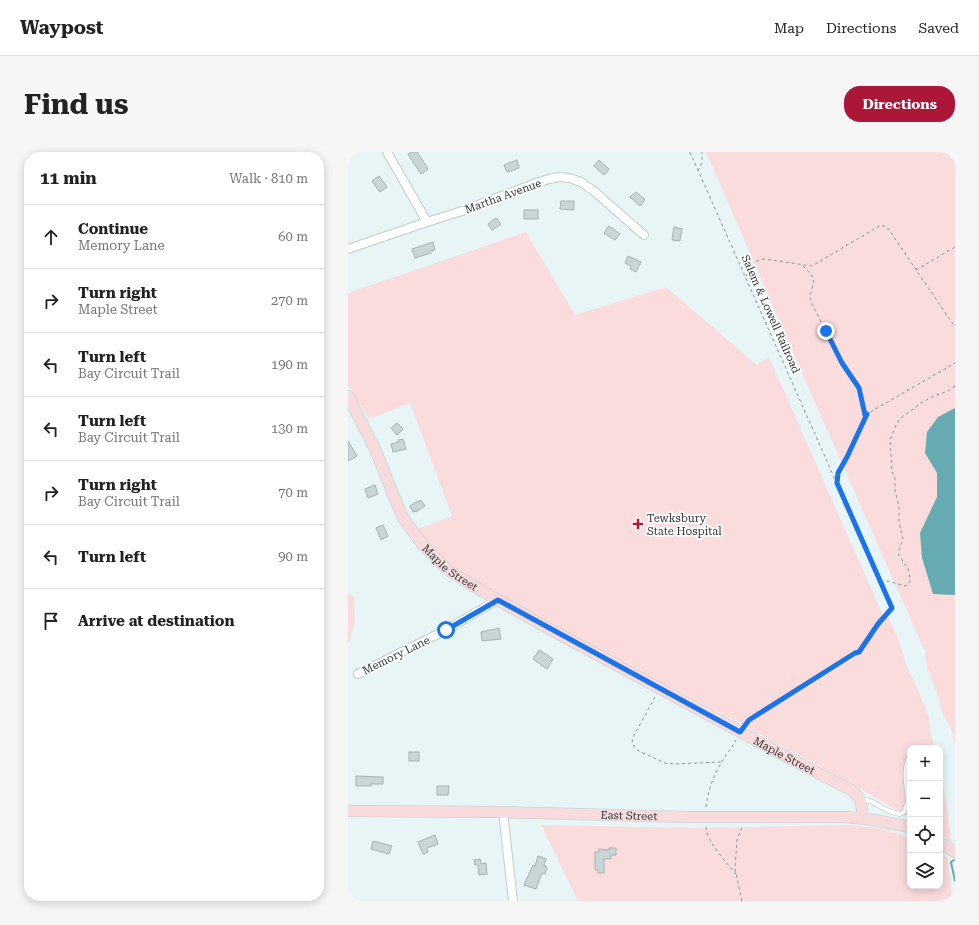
<!DOCTYPE html>
<meta charset="utf-8">
<style>
body{margin:0;font-family:"Roboto Serif",serif;background:#f6f6f6;color:#222}
.controls{position:absolute;right:12px;bottom:12px;display:grid;overflow:hidden;border-radius:8px;box-shadow:0 2px 10px #0003}
.controls button{width:36px;height:36px;display:grid;place-items:center;padding:0;border:0;border-bottom:1px solid #e0e0e0;background:#fff;color:#222;font:20px sans-serif}
.stop{position:absolute;width:12px;height:12px;margin:-9px;border:3px solid #1a73e8;border-radius:50%;background:#fff}
.stop.end{background:#1a73e8;border-color:#fff;box-shadow:0 1px 4px #0008}
.list{margin:0;padding:0;list-style:none}
h2{display:flex;justify-content:space-between;align-items:center;height:52px;margin:0;padding:0 16px;font-size:17px}
h2 small{font-size:13px;font-weight:400;color:#767676}
.list li{display:grid;grid-template-columns:26px 1fr auto;gap:12px;align-items:center;box-sizing:border-box;height:64px;padding:0 16px;border-top:1px solid #e0e0e0}
.list b{display:block;font-size:15px;white-space:nowrap}
.list p{margin:0;font-size:13px;white-space:nowrap;color:#767676}
.list em{font-size:13px;font-style:normal;color:#767676}
.icon{flex:none;width:22px;height:22px;fill:none;stroke:currentColor;stroke-width:2;stroke-linecap:round;stroke-linejoin:round}
.map{position:relative;flex:none;width:607px;height:749px;overflow:hidden;border-radius:16px}
header{display:flex;align-items:center;gap:24px;box-sizing:border-box;height:56px;padding:0 20px;background:#fff;border-bottom:1px solid #e0e0e0}
header strong{font-size:19px}
nav{display:flex;gap:22px;margin-inline-start:auto;font-size:14px}
.intro{display:flex;align-items:center;justify-content:space-between;box-sizing:border-box;height:96px;padding:0 24px}
h1{margin:0;font-size:28px}
.button{padding:10px 18px;border-radius:16px;background:#ac1739;color:#fff;font-size:14px;font-weight:700}
main{display:flex;gap:24px;padding:0 24px}
aside{flex:1;background:#fff;border-radius:16px;box-shadow:0 2px 10px #0003}
.map>svg:first-child{display:block}
</style>
<header>
<strong>Waypost</strong>
<nav><a>Map</a><a>Directions</a><a>Saved</a></nav>
</header>
<div class="intro"><h1>Find us</h1><a class="button">Directions</a></div>
<main>
<aside>
<h2>11 min<small>Walk · 810 m</small></h2>
<ul class="list">
<li><svg class="icon" aria-label="ahead" viewBox="0 0 24 24"><path d="M12 20V5M6 11l6-6 6 6"/></svg><div><b>Continue</b><p>Memory Lane</p></div><em>60 m</em></li>
<li><svg class="icon" aria-label="right" viewBox="0 0 24 24"><path d="M7 20v-9h11M14 6l5 5-5 5"/></svg><div><b>Turn right</b><p>Maple Street</p></div><em>270 m</em></li>
<li><svg class="icon" aria-label="left" viewBox="0 0 24 24"><path d="M17 20v-9H6M10 6l-5 5 5 5"/></svg><div><b>Turn left</b><p>Bay Circuit Trail</p></div><em>190 m</em></li>
<li><svg class="icon" aria-label="left" viewBox="0 0 24 24"><path d="M17 20v-9H6M10 6l-5 5 5 5"/></svg><div><b>Turn left</b><p>Bay Circuit Trail</p></div><em>130 m</em></li>
<li><svg class="icon" aria-label="right" viewBox="0 0 24 24"><path d="M7 20v-9h11M14 6l5 5-5 5"/></svg><div><b>Turn right</b><p>Bay Circuit Trail</p></div><em>70 m</em></li>
<li><svg class="icon" aria-label="left" viewBox="0 0 24 24"><path d="M17 20v-9H6M10 6l-5 5 5 5"/></svg><div><b>Turn left</b></div><em>90 m</em></li>
<li><svg class="icon" aria-label="arrive" viewBox="0 0 24 24"><path d="M6 21V4h12l-3 4 3 4H6"/></svg><div><b>Arrive at destination</b></div></li>
</ul>
</aside>
<div class="map">
<svg width="607" height="749" viewBox="0 0 607 749">
<rect width="100%" height="100%" fill="#e7f5f6"/>
<!-- green -->
<g fill="#fadcdd">
<polygon points="358,0 607,0 607,592 603,576 595,563 589,541 578,512 577,498 574,493 454,221"/>
<polygon points="178,80 227,163 318,135 409,213 421,205 537,468 540,464 551,489 558,513 570,538 580,562 583,583 587,596 562,596 562,666 492,625 126,431 102,414 68,378 104,364 62,251 21,267 0,233 0,141"/>
<polygon points="0,441 6,445 7,472 3,481 2,489 0,492"/>
<polygon points="592,616 600,662 603,690 592,683"/>
<polygon points="193,673 350,676 500,673 531,676 562,686 562,734 592,734 592,702 600,706 605,749 230,749"/>
</g>
<!-- water -->
<polygon fill="#66abb2" points="607,256 607,443 585,442 574,406 572,381 589,345 589,321 577,301 579,280 590,265"/>
<g fill="none" stroke-linecap="round" stroke-linejoin="round">
<!-- stream -->
<polyline stroke="#66abb2" stroke-width="2" points="606,708 603,710 607,729"/>
</g>
<!-- building -->
<g fill="#c8d6d8" stroke="#a4b2b3">
<polygon points="64,0 69,0 80,17 73,22 60,2"/>
<polygon points="169,8 171,16 159,20 156,13"/>
<polygon points="251,8 261,17 256,23 246,14"/>
<polygon points="31,24 39,35 32,40 24,29"/>
<polygon points="288,40 297,48 292,54 282,45"/>
<polygon points="213,49 226,49 226,58 212,57"/>
<rect x="176" y="58" width="14" height="9"/>
<polygon points="148,66 153,72 144,78 140,72"/>
<polygon points="261,74 272,82 267,88 256,81"/>
<polygon points="326,75 334,77 332,89 324,88"/>
<polygon points="85,90 87,98 82,99 83,101 67,106 64,97"/>
<polygon points="280,104 293,110 288,120 282,117 283,114 277,111"/>
<polygon points="49,271 55,277 49,283 43,276"/>
<polygon points="55,287 58,297 45,300 43,292 51,290 50,288"/>
<polygon points="0,289 9,304 0,309"/>
<polygon points="27,333 30,342 20,346 17,337"/>
<polygon points="73,348 77,354 68,360 68,359 65,360 62,354 70,349 71,350"/>
<polygon points="35,373 40,384 33,388 28,376"/>
<polygon points="151,476 153,487 134,489 133,480"/>
<polygon points="191,498 205,507 199,517 185,507"/>
<rect x="61" y="600" width="10" height="9"/>
<polygon points="8,624 35,625 35,632 23,632 23,634 8,634"/>
<polygon points="89,634 101,634 100,643 89,643"/>
<polygon points="87,683 90,692 79,696 80,700 75,702 70,690"/>
<polygon points="25,689 44,694 41,702 23,697"/>
<polygon points="261,696 268,696 268,703 263,703 263,707 256,707 256,721 250,721 250,718 247,717 247,700 251,700 251,697 261,698"/>
<polygon points="190,704 198,707 196,714 199,715 197,722 194,721 188,737 176,733 185,713 187,714"/>
<polygon points="132,707 133,712 138,711 139,722 131,723 130,713 127,713 126,708"/>
</g>
<g fill="none" stroke-linecap="round" stroke-linejoin="round">
<defs>
<g id="lane">
<path d="M560,648C559,635 554,616 562,604"/>
<path d="M513,649C522,646 529,653 537,657C542,660 547,661 552,662L556,660L562,644"/>
</g>
<g id="street">
<polyline points="39,0 79,70"/>
<polyline points="0,97 79,70 114,59 188,31 201,27 211,25 222,26 233,30 247,40 296,83"/>
<polyline points="10,522 98,478 149,448"/>
<polyline points="155,660 165,749"/>
</g>
<g id="secondary">
<path id="s1" d="M0,244L27,297L54,364L74,392L100,418L127,435L196,474L435,603L503,638C515,647 513,653 515,666"/>
<path id="s2" d="M0,659L155,660L339,665H498L527,668L562,675"/>
<polyline points="592,691 607,700"/>
</g>
</defs>
<!-- lane casing -->
<use href="#lane" stroke="#bfcdce" stroke-width="5.5"/>
<!-- street casing -->
<use href="#street" stroke="#bfcdce" stroke-width="10"/>
<!-- secondary casing -->
<use href="#secondary" stroke="#bfcdce" stroke-width="12"/>
<!-- path -->
<g stroke="#8b9596" stroke-width="1" stroke-dasharray="3 3" stroke-linecap="butt">
<polyline points="342,0 544,456 530,472 511,500 507,501 401,568 398,572"/>
<polyline points="350,19 354,10 354,0"/>
<polyline points="455,114 460,119 466,127 462,145 464,152 494,211 511,236 517,263 519,262"/>
<polyline points="568,118 607,95"/>
<path d="M398,124C403,115 406,108 416,107L464,114L533,73L539,75L607,175"/>
<polyline points="489,329 490,321 499,305 519,262 607,211"/>
<polyline points="534,432 535,430 540,429 556,434 559,433 562,429 561,419 550,401 555,387 551,369 551,354 547,338 547,326 544,320 542,288 549,271 553,266 573,251 586,244 600,239 606,235 607,232"/>
<path d="M307,545L285,585C283,591 285,594 289,598L317,611L327,612L373,610"/>
<path d="M358,655C360,639 365,624 374,610C378,602 384,596 388,588"/>
<path d="M358,675C357,687 380,713 388,722"/>
<polyline points="394,749 387,717 389,688 394,675"/>
</g>
<!-- lane -->
<use href="#lane" stroke="#fff" stroke-width="4"/>
<!-- street -->
<use href="#street" stroke="#fff" stroke-width="8"/>
<!-- secondary -->
<use href="#secondary" stroke="#f7dbdd" stroke-width="11"/>
</g>
<g fill="none" stroke-linecap="round" stroke-linejoin="round">
<!-- route -->
<polyline stroke="#1a73e8" stroke-width="5" points="98,478 150,448 392,580 401,568 507,501 511,500 530,472 544,456 489,331 490,321 499,305 519,262 517,263 511,236 494,211 478,179"/>
</g>
<!-- markers -->
<path fill="#ac1739" stroke="#fff" stroke-width="1.5" d="M288 366h4v4h4v4h-4v4h-4v-4h-4v-4h4z"/>
<g text-anchor="middle" stroke-width="3.5" stroke-linejoin="round" paint-order="stroke">
<!-- street labels -->
<g font-size="11" fill="#313637" stroke="#fff">
<text transform="translate(155 44) rotate(-20)" y="4">Martha Avenue</text>
<text transform="translate(423 162) rotate(66)" y="4">Salem &amp; Lowell Railroad</text>
<text dy="4" stroke="none"><textPath href="#s1" startOffset="203">Maple Street</textPath></text>
<text transform="translate(48 503) rotate(-26)" y="4">Memory Lane</text>
<text dy="4" stroke="none"><textPath href="#s1" startOffset="587">Maple Street</textPath></text>
<text dy="4" stroke="none"><textPath href="#s2" startOffset="281">East Street</textPath></text>
</g>
<!-- poi labels -->
<g font-size="11" fill="#313637" stroke="#fff" text-anchor="start">
<text x="299" y="370">Tewksbury<tspan x="299" dy="13">State Hospital</tspan></text>
</g>
</g>
</svg>
<div class="controls">
<button>+</button>
<button>−</button>
<button><svg class="icon" aria-label="locate" viewBox="0 0 24 24"><circle cx="12" cy="12" r="6"/><path d="M12 2v4M12 18v4M2 12h4M18 12h4"/></svg></button>
<button><svg class="icon" aria-label="layers" viewBox="0 0 24 24"><path d="M12 4l9 5-9 5-9-5zM3 14l9 5 9-5"/></svg></button>
</div>
<div class="stop" style="left:98px;top:478px"></div>
<div class="stop end" style="left:478px;top:179px"></div>
</div>
</main>
